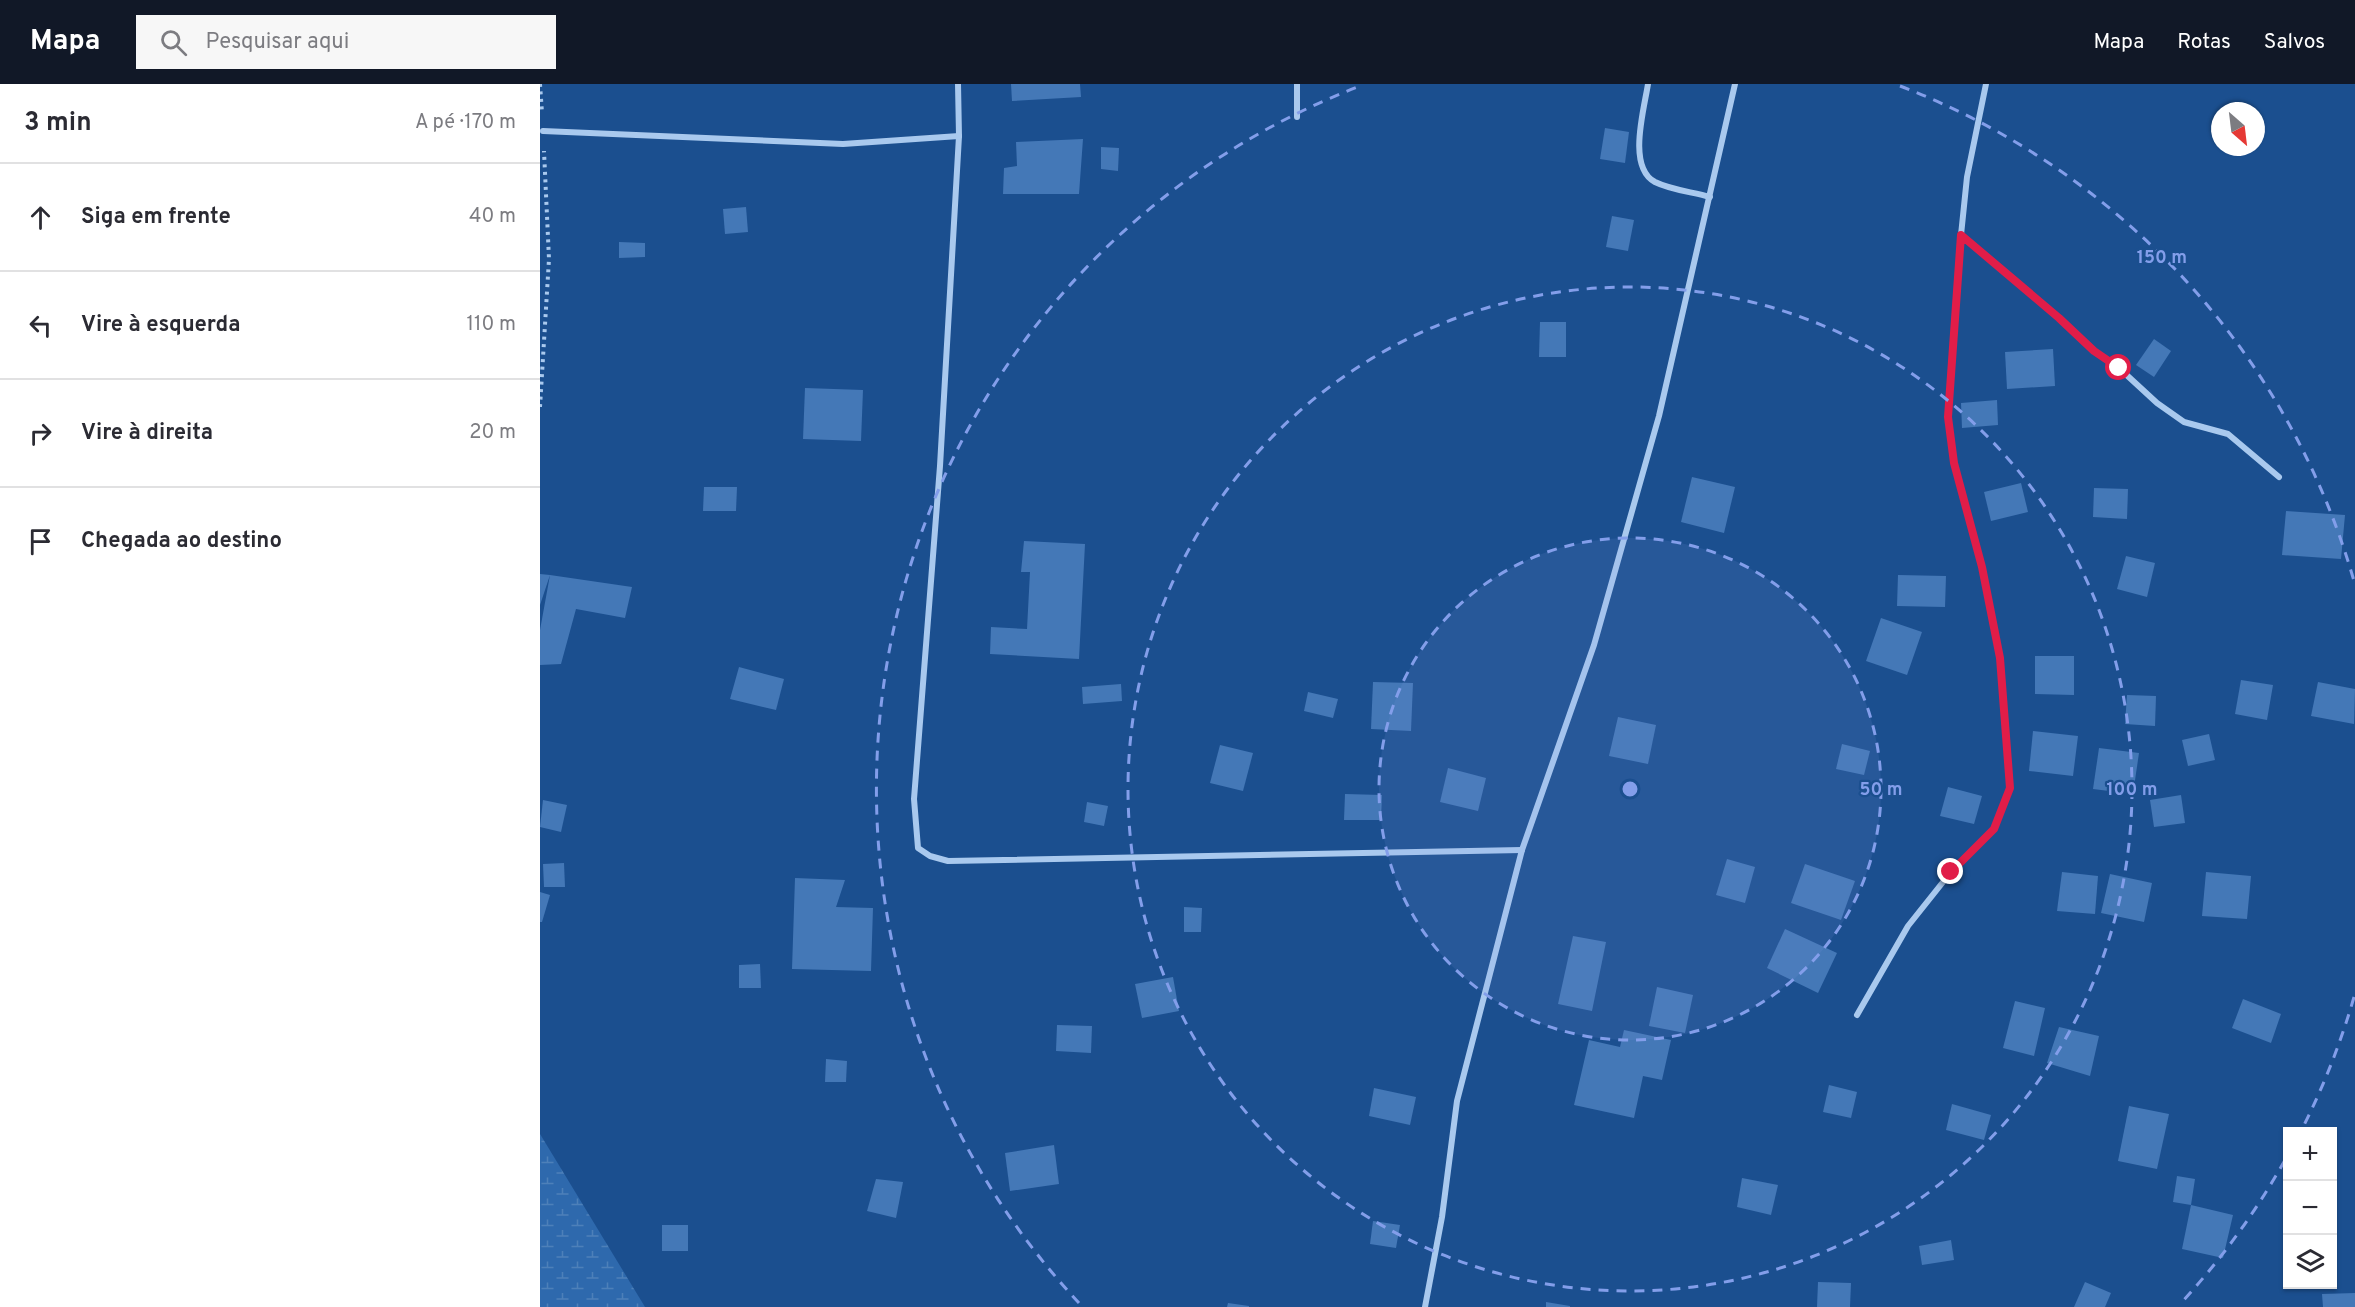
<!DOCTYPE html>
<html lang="pt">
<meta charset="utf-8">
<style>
body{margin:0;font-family:Overpass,sans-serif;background:#f7f7f7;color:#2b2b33}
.controls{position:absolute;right:18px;bottom:18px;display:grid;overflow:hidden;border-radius:0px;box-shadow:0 2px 4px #0004}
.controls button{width:54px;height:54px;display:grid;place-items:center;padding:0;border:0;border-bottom:2px solid #e1e1e2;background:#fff;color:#2b2b33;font:30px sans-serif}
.compass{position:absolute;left:1671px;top:18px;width:54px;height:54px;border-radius:50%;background:#fff;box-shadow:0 2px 4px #0004;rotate:152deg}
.stop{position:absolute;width:18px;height:18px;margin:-14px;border:4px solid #e11d48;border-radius:50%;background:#fff}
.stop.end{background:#e11d48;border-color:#fff;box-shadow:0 2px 6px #0008}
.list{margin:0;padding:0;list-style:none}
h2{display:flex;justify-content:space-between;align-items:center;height:78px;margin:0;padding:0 24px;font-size:26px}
h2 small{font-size:20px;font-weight:400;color:#7c7c81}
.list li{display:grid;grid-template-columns:39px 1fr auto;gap:18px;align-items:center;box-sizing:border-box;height:108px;padding:0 24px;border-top:2px solid #e1e1e2}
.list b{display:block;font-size:22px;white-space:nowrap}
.list em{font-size:20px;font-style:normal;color:#7c7c81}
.icon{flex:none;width:33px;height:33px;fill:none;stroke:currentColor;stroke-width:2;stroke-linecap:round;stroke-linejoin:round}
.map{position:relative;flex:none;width:1815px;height:1223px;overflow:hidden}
header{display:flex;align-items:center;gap:36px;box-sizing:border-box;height:84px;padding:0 30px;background:#111827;color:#fff}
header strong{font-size:28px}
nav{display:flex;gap:33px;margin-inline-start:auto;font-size:21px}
.search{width:420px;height:54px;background:#f7f7f7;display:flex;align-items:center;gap:15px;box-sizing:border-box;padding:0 21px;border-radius:0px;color:#7c7c81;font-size:22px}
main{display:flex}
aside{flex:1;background:#fff}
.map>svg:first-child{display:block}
</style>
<header>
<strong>Mapa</strong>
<div class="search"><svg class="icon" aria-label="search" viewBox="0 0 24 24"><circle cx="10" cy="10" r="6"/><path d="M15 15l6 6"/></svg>Pesquisar aqui</div>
<nav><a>Mapa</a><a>Rotas</a><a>Salvos</a></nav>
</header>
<main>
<aside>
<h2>3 min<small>A pé · 170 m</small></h2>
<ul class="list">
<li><svg class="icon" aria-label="ahead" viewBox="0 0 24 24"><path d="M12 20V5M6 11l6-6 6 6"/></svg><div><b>Siga em frente</b></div><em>40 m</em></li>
<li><svg class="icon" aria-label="left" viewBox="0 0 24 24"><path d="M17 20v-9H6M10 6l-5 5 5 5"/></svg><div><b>Vire à esquerda</b></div><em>110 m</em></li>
<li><svg class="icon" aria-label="right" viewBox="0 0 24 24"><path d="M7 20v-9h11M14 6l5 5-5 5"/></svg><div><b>Vire à direita</b></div><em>20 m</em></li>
<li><svg class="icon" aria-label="arrive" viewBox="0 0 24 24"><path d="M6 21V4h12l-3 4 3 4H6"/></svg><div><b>Chegada ao destino</b></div></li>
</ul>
</aside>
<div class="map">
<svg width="1815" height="1223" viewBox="0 0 1815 1223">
<defs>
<pattern id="wetland-marsh" width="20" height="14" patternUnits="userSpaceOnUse" patternTransform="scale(1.5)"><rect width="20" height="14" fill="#2e69ad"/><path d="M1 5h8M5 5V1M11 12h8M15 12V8" fill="none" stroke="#4d80b9"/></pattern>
</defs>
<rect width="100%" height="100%" fill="#1b4f8f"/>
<!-- wetland -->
<polygon fill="url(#wetland-marsh)" points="0,1050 105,1223 0,1223"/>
<!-- building -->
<g fill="#4478b7">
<polygon points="471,0 540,0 541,13 472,17"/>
<polygon points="1065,44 1089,48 1085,79 1060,75"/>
<polygon points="543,55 539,110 463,110 464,84 477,82 476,58"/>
<polygon points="561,63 579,64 578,87 561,85"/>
<polygon points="206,123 208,148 185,150 183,125"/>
<polygon points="1072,132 1094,136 1088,167 1066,163"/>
<polygon points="79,158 105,159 105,173 79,174"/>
<polygon points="1000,238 1026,238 1026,273 999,273"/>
<polygon points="1614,255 1631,267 1614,293 1596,281"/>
<polygon points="1513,265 1515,302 1467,305 1465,268"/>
<polygon points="265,304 323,306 321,357 263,355"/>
<polygon points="1457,316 1458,341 1422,344 1421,319"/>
<polygon points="1152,393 1195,403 1184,449 1141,438"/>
<polygon points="1481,399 1488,428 1451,437 1444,408"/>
<polygon points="164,403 197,403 196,427 163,427"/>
<polygon points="1554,404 1588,405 1587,435 1553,433"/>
<polygon points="1746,427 1805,431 1801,475 1742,471"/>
<polygon points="484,457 545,460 539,575 450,570 451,543 487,545 490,488 481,488"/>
<polygon points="1586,472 1615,479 1607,513 1577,505"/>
<polygon points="0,490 10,491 92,503 85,534 36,525 21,580 0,581 0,546 10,491 0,521"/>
<polygon points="1358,491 1406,492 1405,523 1357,522"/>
<polygon points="1341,534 1382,548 1367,591 1326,577"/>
<polygon points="1495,572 1534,572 1534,611 1495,610"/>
<polygon points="199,583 244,595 236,626 190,615"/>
<polygon points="1701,596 1733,601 1727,636 1695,630"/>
<polygon points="833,598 873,599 871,647 831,645"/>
<polygon points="1778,598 1815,605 1814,640 1771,632"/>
<polygon points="581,600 582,617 543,620 542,603"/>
<polygon points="768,608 798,615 793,634 764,627"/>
<polygon points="1587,611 1616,612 1615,642 1585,640"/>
<polygon points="1078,633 1116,641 1108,680 1069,672"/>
<polygon points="1493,647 1538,652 1533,692 1489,687"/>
<polygon points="1669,650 1675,676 1648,682 1642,656"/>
<polygon points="1302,660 1330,667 1324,691 1296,685"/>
<polygon points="680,661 713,669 703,707 670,699"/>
<polygon points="1559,664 1599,669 1593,710 1553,705"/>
<polygon points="908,684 946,694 938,727 900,718"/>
<polygon points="1408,703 1442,712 1434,740 1400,732"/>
<polygon points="805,710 842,711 841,736 804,736"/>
<polygon points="1641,711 1645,739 1614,743 1610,716"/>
<polygon points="3,716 27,721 21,748 0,743"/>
<polygon points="547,718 568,722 564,742 544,738"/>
<polygon points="1187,775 1215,783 1205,819 1176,811"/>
<polygon points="24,779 25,803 4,803 3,780"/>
<polygon points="1265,780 1315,797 1301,836 1251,819"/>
<polygon points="1522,788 1558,792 1555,830 1517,827"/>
<polygon points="1666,788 1711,792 1707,835 1662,832"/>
<polygon points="1570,790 1612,799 1604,838 1561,829"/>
<polygon points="255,794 305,796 296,823 333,824 331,887 252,885"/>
<polygon points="0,808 10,811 2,838 0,838"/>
<polygon points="644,823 662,824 661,848 644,848"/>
<polygon points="1245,845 1297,869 1278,909 1227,884"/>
<polygon points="1033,852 1066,858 1052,927 1018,920"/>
<polygon points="220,880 221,904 199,904 199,881"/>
<polygon points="633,893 639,927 602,934 595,900"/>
<polygon points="1117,903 1153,911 1145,949 1109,942"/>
<polygon points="1703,915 1741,930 1731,959 1692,944"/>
<polygon points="1475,917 1505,924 1494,972 1463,964"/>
<polygon points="517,941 552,942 551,969 516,967"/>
<polygon points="1519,943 1559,952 1550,992 1507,979"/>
<polygon points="1084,946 1131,956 1122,996 1103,992 1094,1034 1034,1021 1049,956 1080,963"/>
<polygon points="286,975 307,977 306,998 285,998"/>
<polygon points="1289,1001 1317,1008 1311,1034 1283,1028"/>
<polygon points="834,1004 876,1013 870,1041 829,1032"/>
<polygon points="1412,1020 1451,1031 1444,1056 1406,1046"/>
<polygon points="1589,1022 1629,1030 1617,1085 1578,1077"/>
<polygon points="514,1061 519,1100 470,1107 465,1069"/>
<polygon points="1637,1092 1655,1095 1651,1121 1693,1131 1683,1174 1642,1165 1651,1121 1633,1118"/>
<polygon points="1202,1094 1238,1101 1231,1131 1197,1123"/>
<polygon points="336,1095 363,1098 356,1134 327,1127"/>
<polygon points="833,1137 860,1141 856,1164 830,1160"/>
<rect x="122" y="1141" width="26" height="26"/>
<polygon points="1411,1156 1414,1176 1382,1181 1379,1162"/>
<polygon points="1278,1198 1311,1199 1310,1223 1277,1223"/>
<polygon points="1545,1198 1571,1209 1565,1223 1534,1223"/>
<polygon points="1815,1209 1815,1223 1783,1223 1782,1210"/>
<polygon points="1006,1218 1030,1222 1030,1223 1006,1223"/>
<polygon points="688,1219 709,1222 709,1223 687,1223"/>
</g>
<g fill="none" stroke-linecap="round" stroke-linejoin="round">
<!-- path -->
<g stroke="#a9c9ee" stroke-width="4" stroke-dasharray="3 4.5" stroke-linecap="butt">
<polyline points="0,0 2,29"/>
<polyline points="0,323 9,175 4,67"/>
</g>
<!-- street -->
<g stroke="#a9c9ee" stroke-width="6">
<polyline points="418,0 419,52 400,382 374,715 378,764 390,772 408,777 982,766"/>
<polyline points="757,0 757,33"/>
<path d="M1108,0C1104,26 1087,83 1115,98C1131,106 1153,108 1170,113"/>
<polyline points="3,47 303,60 419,52"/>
<polyline points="1421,151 1519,234 1554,267 1579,284 1617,319 1644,338 1688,350 1739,393"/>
<polyline points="1317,931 1368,842 1411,788 1454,745 1470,704 1460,574 1442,483 1414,379 1408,333 1421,151 1427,93 1446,0"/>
<polyline points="885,1223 902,1133 917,1017 982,766 1054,561 1119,332 1195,0"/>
</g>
</g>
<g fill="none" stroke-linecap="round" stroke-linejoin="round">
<!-- route -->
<polyline stroke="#e11d48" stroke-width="8" points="1411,788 1454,745 1470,704 1460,574 1442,483 1414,379 1408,333 1421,151 1519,234 1554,267 1579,284"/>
</g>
<!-- distance rings -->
<circle cx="1090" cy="705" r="251" fill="#839eea" fill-opacity=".12"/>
<g fill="none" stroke="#839eea" stroke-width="3" stroke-dasharray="10 8">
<circle cx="1090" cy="705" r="251"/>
<circle cx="1090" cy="705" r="502"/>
<path d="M1814 913A753 753 0 0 1 1761 1047M1745 1076A753 753 0 0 1 1641 1219M539 1219A753 753 0 0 1 820 2M1360 2A753 753 0 0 1 1814 497"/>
</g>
<circle cx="1090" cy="705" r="9" fill="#839eea" stroke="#1b4f8f" stroke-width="3"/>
<g font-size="18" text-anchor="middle" font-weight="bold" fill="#839eea" stroke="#1b4f8f" stroke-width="4.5" stroke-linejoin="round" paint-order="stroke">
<text x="1622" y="179">150 m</text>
<text x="1341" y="711">50 m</text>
<text x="1592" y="711">100 m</text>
</g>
</svg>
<div class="controls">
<button>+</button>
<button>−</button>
<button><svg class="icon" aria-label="layers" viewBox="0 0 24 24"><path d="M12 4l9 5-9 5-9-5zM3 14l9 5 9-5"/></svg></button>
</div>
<svg class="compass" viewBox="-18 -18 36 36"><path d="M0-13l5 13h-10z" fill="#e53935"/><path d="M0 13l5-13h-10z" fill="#7c7c81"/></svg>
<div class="stop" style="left:1579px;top:284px"></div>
<div class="stop end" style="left:1411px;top:788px"></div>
</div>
</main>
